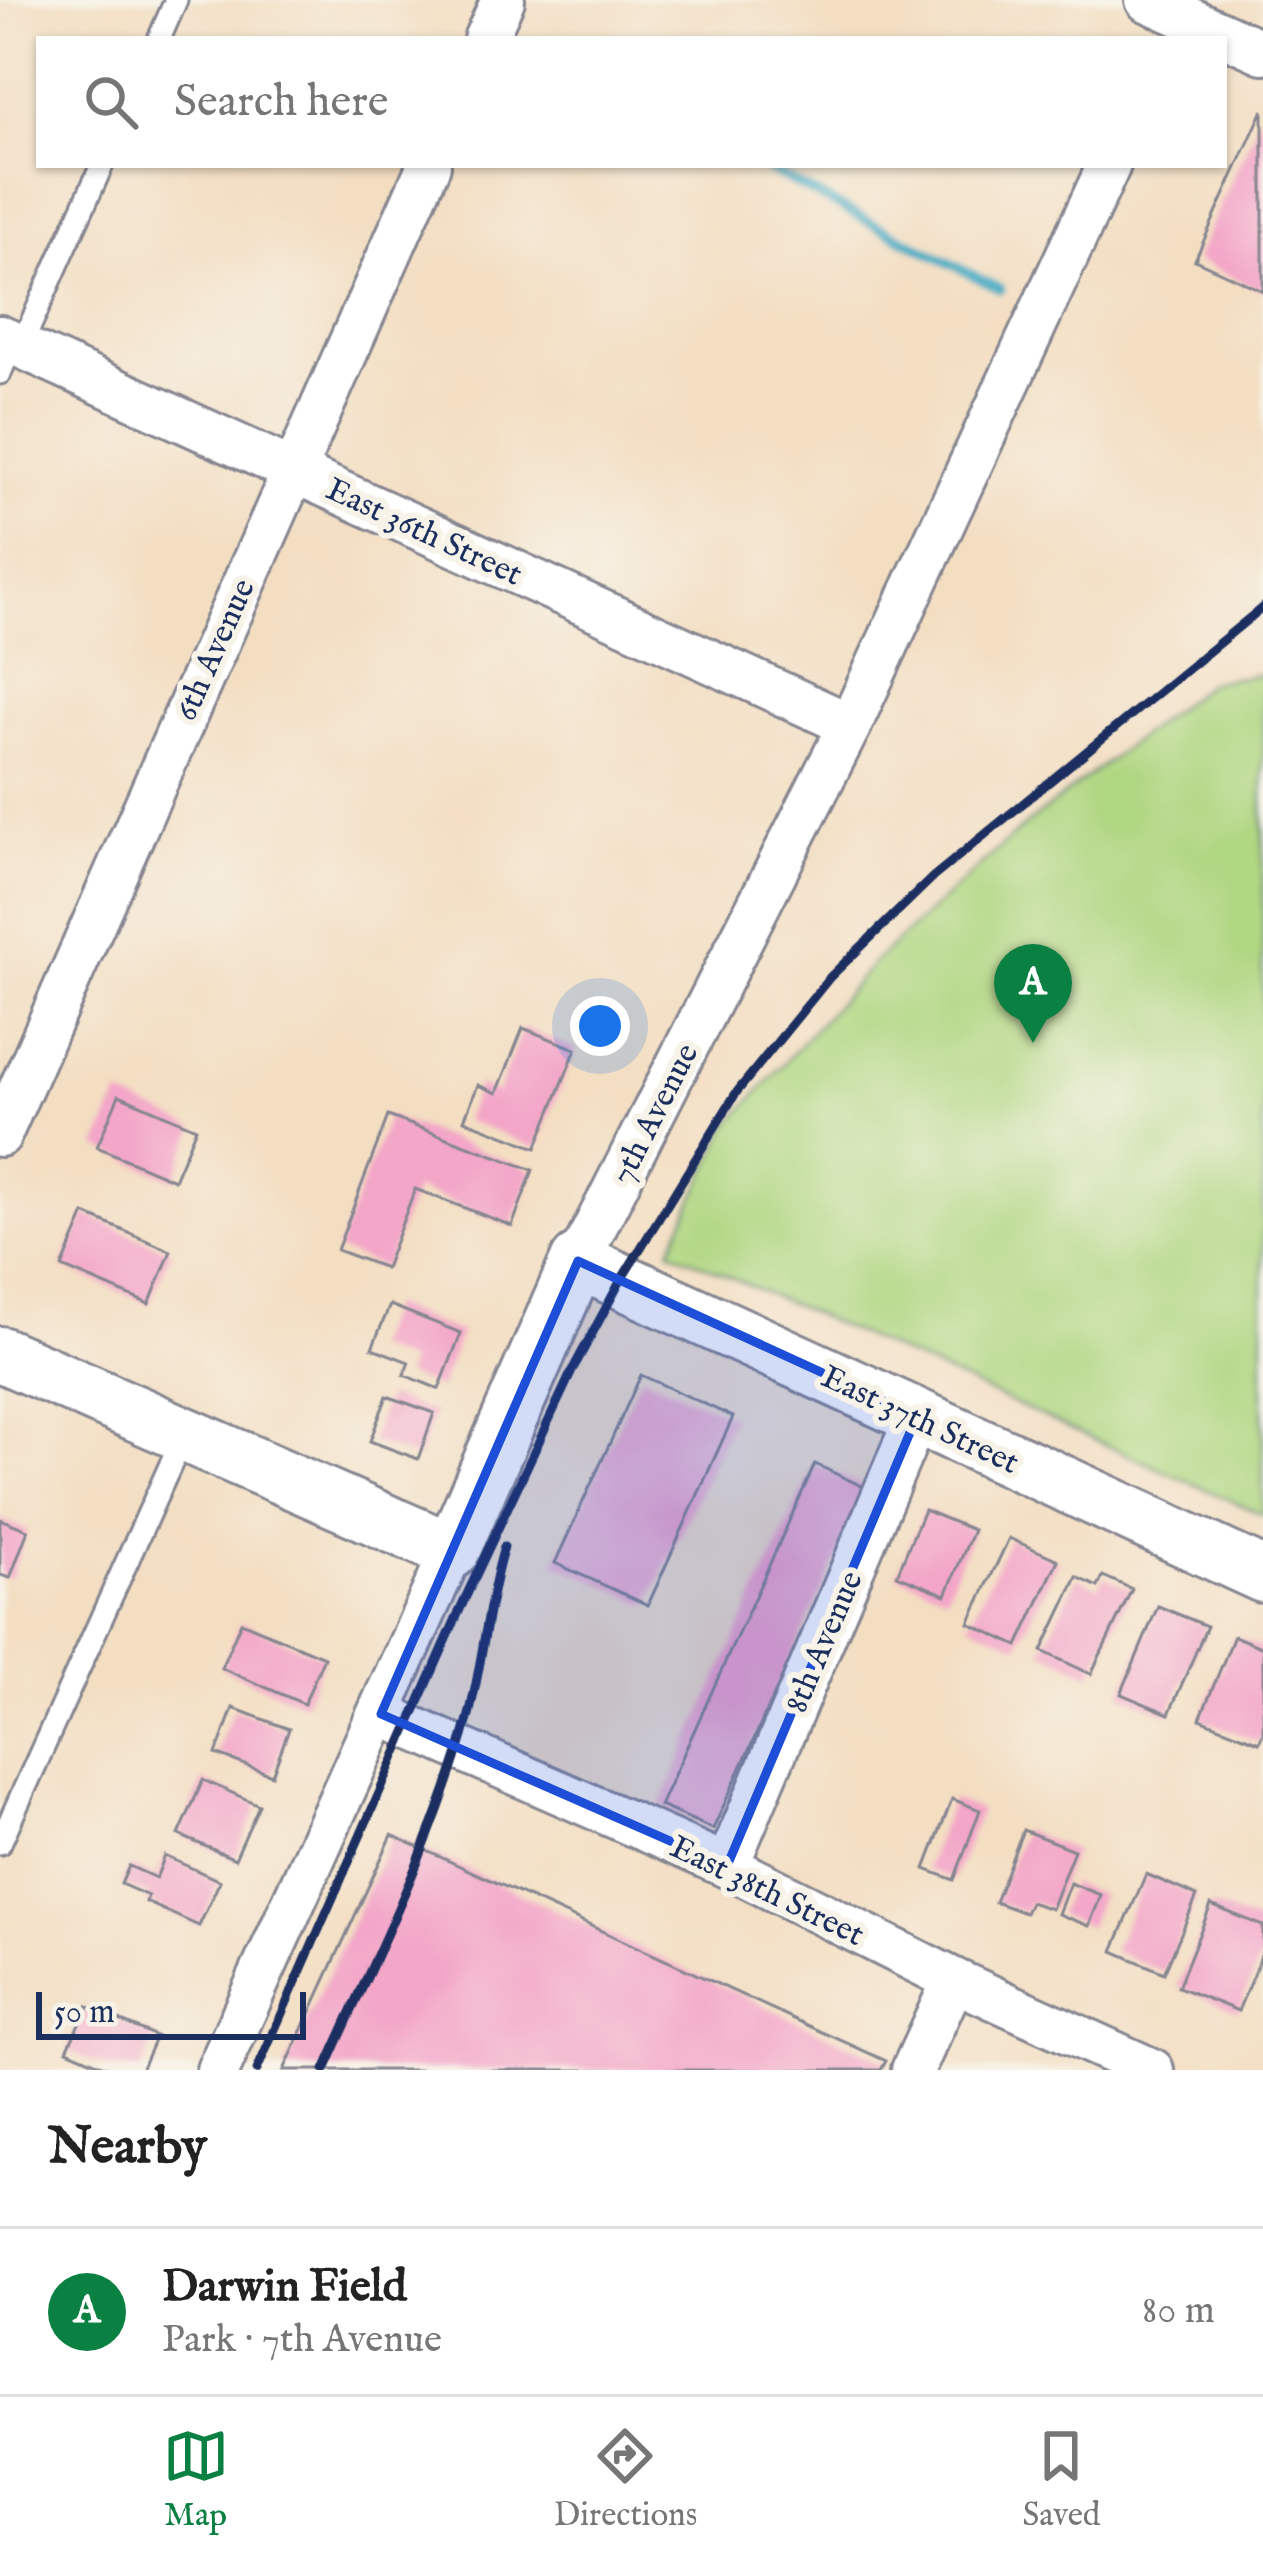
<!DOCTYPE html>
<meta charset="utf-8">
<style>
body{margin:0;font-family:"IM FELL English",serif;background:#f2f2f2;color:#222}
.scale{position:absolute;left:36px;bottom:30px;width:270px;box-sizing:border-box;padding-left:12px;border:6px solid #1b2f5e;border-top:0;font-size:33px;line-height:42px;white-space:nowrap;color:#1b2f5e;-webkit-text-stroke:9px #f7f3e8;paint-order:stroke}
.you{position:absolute;left:600px;top:1026px;width:42px;height:42px;margin:-30px;border:9px solid #fff;border-radius:50%;background:#1a73e8;box-shadow:0 0 0 18px #1a73e833}
.badge{display:grid;place-items:center;width:78px;height:78px;border-radius:50%;background:#0b8043;color:#fff;font-size:39px;font-weight:700}
.pin{position:absolute;translate:-50% -99px;filter:drop-shadow(0 3px 6px #0008)}
.pin::after{content:'';position:absolute;top:63px;width:42px;height:36px;background:inherit;clip-path:polygon(0 0,100% 0,50% 100%)}
.list{margin:0;padding:0;list-style:none}
h2{display:flex;justify-content:space-between;align-items:center;height:156px;margin:0;padding:0 48px;font-size:51px}
h2 small{font-size:39px;font-weight:400;color:#767676}
.list li{display:grid;grid-template-columns:78px 1fr auto;gap:36px;align-items:center;box-sizing:border-box;height:168px;padding:0 48px;border-top:3px solid #e0e0e0}
.list b{display:block;font-size:45px;white-space:nowrap}
.list p{margin:0;font-size:39px;white-space:nowrap;color:#767676}
.list em{font-size:39px;font-style:normal;color:#767676}
.icon{flex:none;width:66px;height:66px;fill:none;stroke:currentColor;stroke-width:2;stroke-linecap:round;stroke-linejoin:round}
.map{position:relative;flex:none;width:1263px;height:2070px;overflow:hidden}
.search{position:absolute;background:#fff;box-shadow:0 3px 9px #0004;left:36px;right:36px;top:36px;height:132px;display:flex;align-items:center;gap:30px;box-sizing:border-box;padding:0 42px;border-radius:0px;color:#767676;font-size:45px}
.sheet{height:324px;background:#fff}
nav{display:flex;justify-content:space-around;align-items:center;box-sizing:border-box;height:168px;border-top:3px solid #e0e0e0;background:#fff;font-size:33px;color:#767676}
nav a{display:grid;justify-items:center;gap:6px}
nav .on{color:#0b8043}
.map>svg:first-child{display:block}
</style>
<div class="map">
<svg width="1263" height="2070" viewBox="0 0 1263 2070">
<rect width="100%" height="100%" fill="#f7f3e8"/>
<filter id="ink" filterUnits="userSpaceOnUse"><feTurbulence type="fractalNoise" baseFrequency=".00833" numOctaves="2"/><feDisplacementMap in="SourceGraphic" scale="24" xChannelSelector="R" yChannelSelector="G"/><feConvolveMatrix kernelMatrix="1 2 1 2 8 2 1 2 1" color-interpolation-filters="sRGB"/></filter>
<filter id="wash" filterUnits="userSpaceOnUse"><feTurbulence type="fractalNoise" baseFrequency=".004" numOctaves="4" result="noise"/><feDisplacementMap in="SourceGraphic" scale="48" xChannelSelector="R" yChannelSelector="G"/><feGaussianBlur stdDeviation="2.7" result="paint"/><feColorMatrix in="noise" values="0 0 0 0 0 0 0 0 0 0 0 0 0 0 0 0 0 1.4 0 .05"/><feComposite in="paint" operator="in"/></filter>
<g filter="url(#wash)">
<rect width="100%" height="100%" fill="#f3dec2"/>
<!-- green -->
<polygon fill="#b0d782" stroke="#668370" stroke-width="3" points="1263,674 1263,1515 670,1250 728,1126 876,960 1022,828 1210,682"/>
<g fill="none" stroke-linecap="round" stroke-linejoin="round">
<!-- stream -->
<polyline stroke="#41a8c1" stroke-width="10" points="759,165 1000,289"/>
</g>
<g id="blocks">
<!-- building -->
<g fill="#f3a6c8">
<polygon points="1263,110 1263,291 1195,260"/>
<polygon points="523,1028 576,1049 536,1148 464,1120 478,1085 497,1093"/>
<polygon points="119,1095 196,1128 174,1180 97,1147"/>
<polygon points="388,1116 533,1170 512,1226 415,1189 385,1268 337,1250"/>
<polygon points="85,1214 171,1251 149,1304 62,1267"/>
<polygon points="390,1305 461,1333 439,1389 404,1375 409,1362 372,1348"/>
<polygon points="641,1375 733,1417 648,1605 555,1563"/>
<polygon points="387,1396 434,1413 418,1459 370,1441"/>
<polygon points="815,1464 868,1489 713,1829 660,1806"/>
<polygon points="924,1510 973,1530 946,1595 897,1575"/>
<polygon points="0,1519 28,1530 10,1578 0,1575"/>
<polygon points="1009,1538 1058,1560 1018,1646 969,1623"/>
<polygon points="1103,1576 1132,1589 1091,1674 1042,1651 1077,1577 1098,1587"/>
<polygon points="1158,1606 1207,1626 1169,1714 1121,1694"/>
<polygon points="241,1622 324,1657 304,1704 221,1668"/>
<polygon points="1234,1636 1263,1648 1263,1733 1259,1742 1200,1719"/>
<polygon points="233,1708 289,1729 272,1775 216,1754"/>
<polygon points="203,1780 259,1805 235,1859 179,1835"/>
<polygon points="952,1799 980,1810 954,1880 925,1869"/>
<polygon points="1023,1830 1074,1850 1051,1909 1030,1902 1025,1913 995,1902"/>
<polygon points="392,1835 886,2061 881,2070 284,2070"/>
<polygon points="165,1856 220,1881 199,1926 146,1902 148,1896 121,1884 129,1866 156,1878"/>
<polygon points="1146,1874 1197,1896 1164,1973 1113,1951"/>
<polygon points="1070,1883 1101,1895 1089,1926 1058,1914"/>
<polygon points="1211,1905 1263,1926 1263,1951 1238,2011 1178,1987"/>
<polygon points="87,2006 156,2036 141,2070 113,2070 67,2050"/>
</g>
</g>
</g>
<g filter="url(#ink)">
<use href="#blocks" fill-opacity="0" stroke="#878690" stroke-width="3"/>
<g fill="none" stroke-linecap="round" stroke-linejoin="round">
<defs>
<g id="service">
<polyline points="159,39 176,0"/>
<polyline points="21,346 102,165"/>
<polyline points="0,373 13,343"/>
<polyline points="0,1843 184,1435"/>
</g>
<g id="minor">
<polyline points="1147,0 1263,52"/>
<polyline points="485,39 503,0"/>
<polyline points="0,337 850,725"/>
<polyline points="0,1135 429,165"/>
<polyline points="578,1261 850,725 1109,165"/>
<polyline points="381,1714 727,1866 954,1980 1152,2070"/>
<polyline points="727,1866 917,1416"/>
<polyline points="218,2070 452,1551"/>
<polyline points="913,2070 954,1980"/>
</g>
<polyline id="tertiary" points="0,1354 452,1551 578,1261 1263,1575"/>
</defs>
<!-- service casing -->
<use href="#service" stroke="#878690" stroke-width="27"/>
<!-- minor casing -->
<use href="#minor" stroke="#878690" stroke-width="48"/>
<!-- tertiary casing -->
<use href="#tertiary" stroke="#878690" stroke-width="60"/>
<!-- service -->
<use href="#service" stroke="#fff" stroke-width="21"/>
<!-- minor -->
<use href="#minor" stroke="#fff" stroke-width="42"/>
<!-- tertiary -->
<use href="#tertiary" stroke="#fff" stroke-width="54"/>
<!-- rail -->
<g stroke="#1b2f5e" stroke-width="9">
<polyline points="257,2070 461,1607 573,1369 621,1280 736,1093 830,977 933,877 1263,607"/>
<path d="M325,2070C376,1955 434,1841 468,1719C483,1662 487,1603 504,1547"/>
</g>
</g>
</g>
<!-- marked area -->
<path fill="#1d4ed8" fill-opacity="0.2" stroke="#1d4ed8" stroke-width="9" stroke-linejoin="round" d="M578,1261L917,1416L727,1866L381,1714Z"/>
<g text-anchor="middle" stroke-width="12" stroke-linejoin="round" paint-order="stroke">
<!-- street labels -->
<g font-size="33" fill="#1b2f5e" stroke="#f7f3e8">
<text transform="translate(425 530) rotate(25)" y="12">East 36th Street</text>
<text transform="translate(213 649) rotate(-66)" y="12">6th Avenue</text>
<text transform="translate(653 1113) rotate(-63)" y="12">7th Avenue</text>
<text transform="translate(921 1418) rotate(25)" y="12">East 37th Street</text>
<text transform="translate(822 1641) rotate(-67)" y="12">8th Avenue</text>
<text transform="translate(768 1889) rotate(26)" y="12">East 38th Street</text>
</g>
</g>
</svg>
<div class="scale">50 m</div>
<div class="you"></div>
<div class="pin badge" style="left:1033px;top:1043px">A</div>
<div class="search"><svg class="icon" aria-label="search" viewBox="0 0 24 24"><circle cx="10" cy="10" r="6"/><path d="M15 15l6 6"/></svg>Search here</div>
</div>
<section class="sheet">
<h2>Nearby<small></small></h2>
<ul class="list">
<li><span class="badge">A</span><div><b>Darwin Field</b><p>Park · 7th Avenue</p></div><em>80 m</em></li>
</ul>
</section>
<nav>
<a class="on"><svg class="icon" aria-label="map" viewBox="0 0 24 24"><path d="M3 6l6-2 6 2 6-2v14l-6 2-6-2-6 2zM9 4v14M15 6v14"/></svg>Map</a>
<a><svg class="icon" aria-label="directions" viewBox="0 0 24 24"><path d="M12 3l9 9-9 9-9-9zM9 14v-3h6M13 9l2 2-2 2"/></svg>Directions</a>
<a><svg class="icon" aria-label="saved" viewBox="0 0 24 24"><path d="M7 4h10v16l-5-4-5 4z"/></svg>Saved</a>
</nav>
